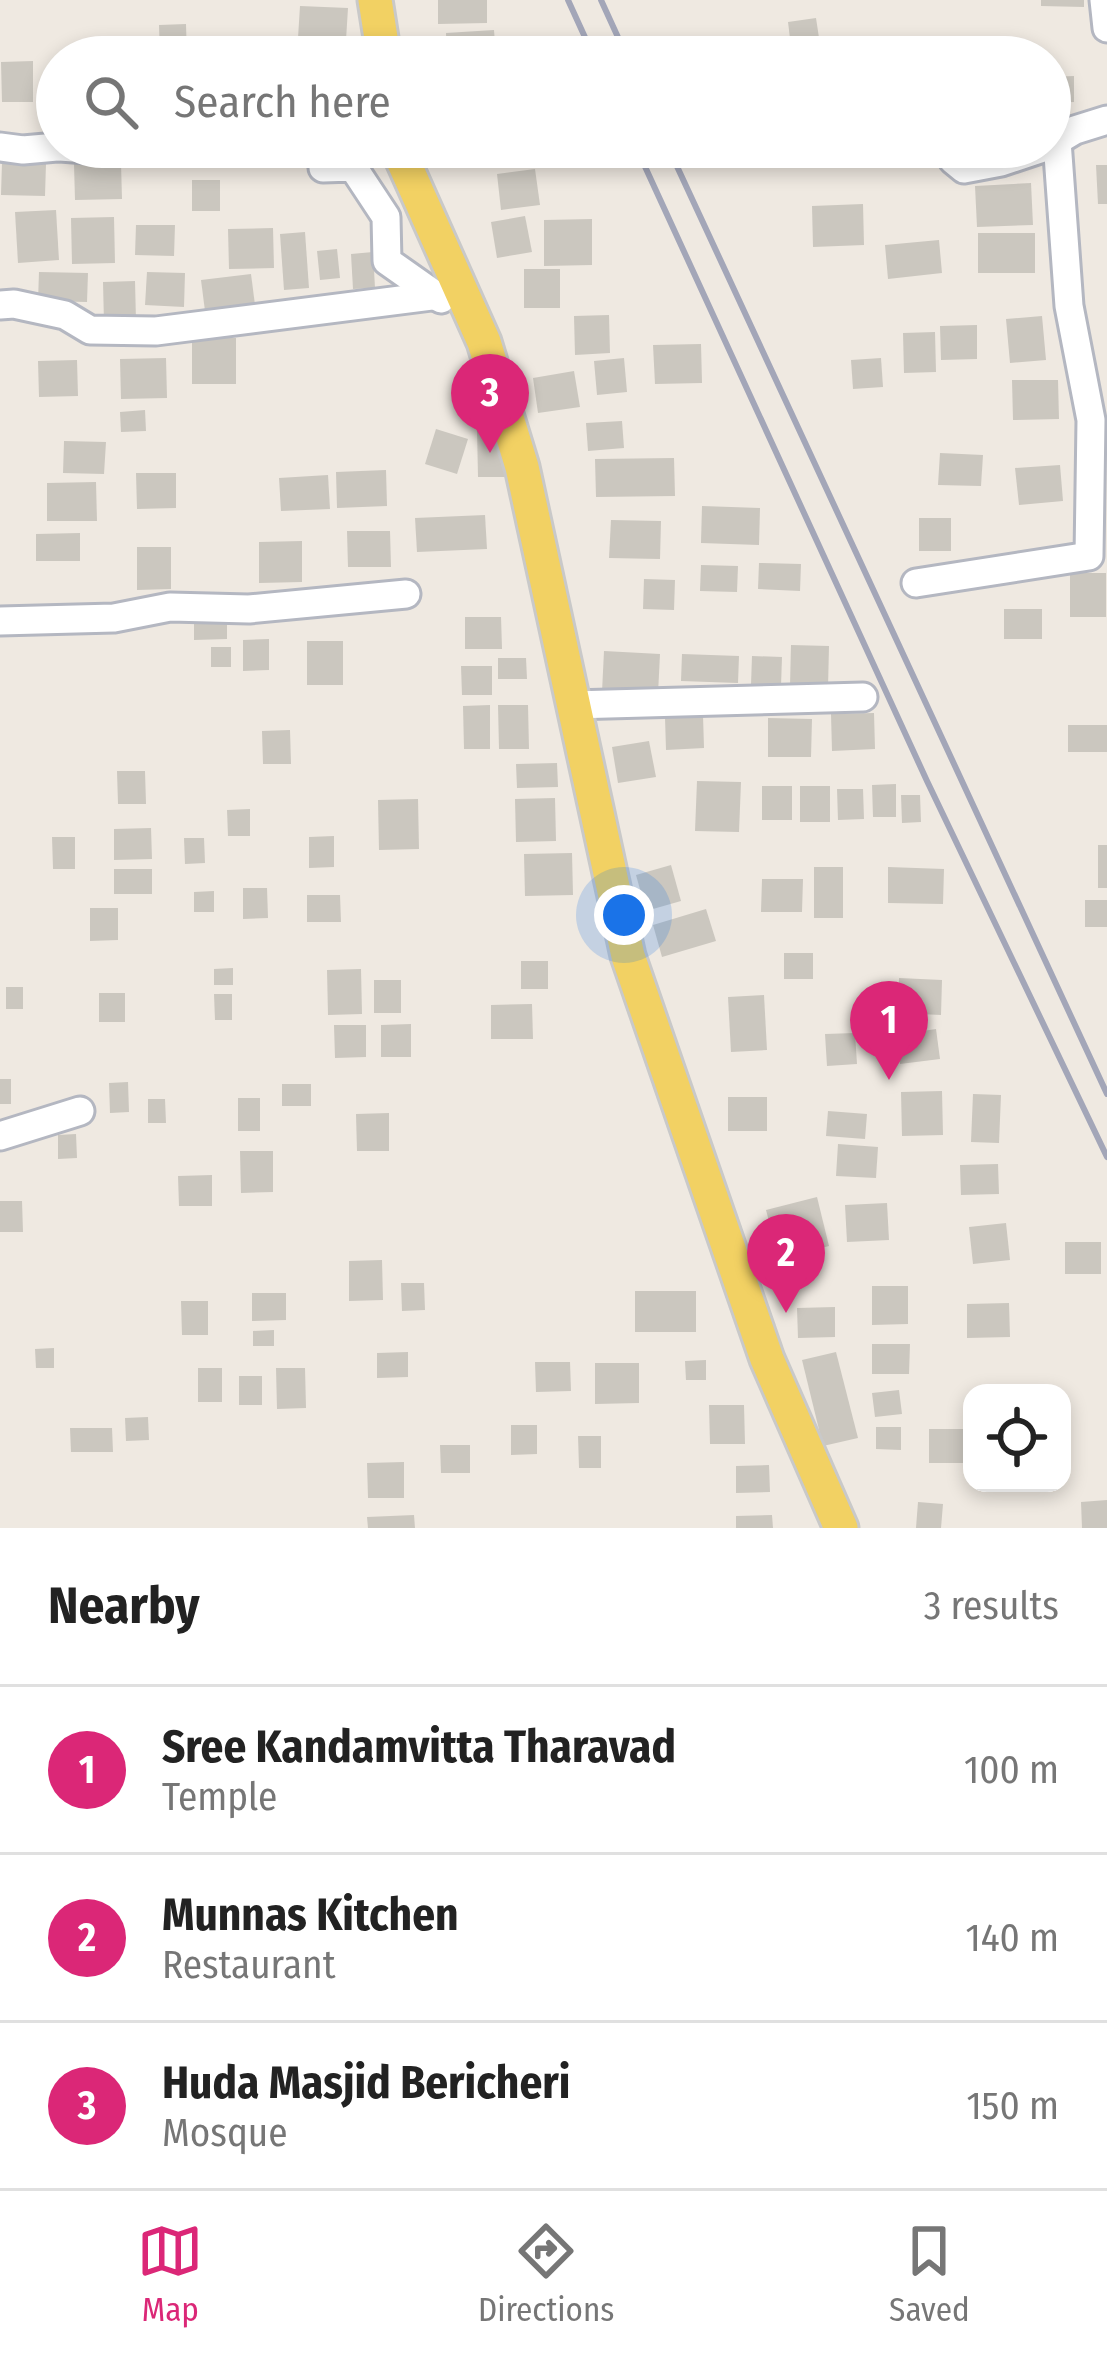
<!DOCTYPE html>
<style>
body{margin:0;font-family:"Fira Sans Condensed",sans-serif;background:#f2f2f2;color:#222}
.controls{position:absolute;right:36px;bottom:36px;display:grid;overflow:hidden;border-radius:24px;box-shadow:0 6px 18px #0003}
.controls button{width:108px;height:108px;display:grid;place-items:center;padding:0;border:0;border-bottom:3px solid #e0e0e0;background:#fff;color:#222;font:60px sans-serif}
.you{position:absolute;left:624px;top:915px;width:42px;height:42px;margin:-30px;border:9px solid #fff;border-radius:50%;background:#1a73e8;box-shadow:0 0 0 18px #1a73e833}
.badge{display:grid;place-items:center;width:78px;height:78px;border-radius:50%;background:#db2777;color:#fff;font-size:39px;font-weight:700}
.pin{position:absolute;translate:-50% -99px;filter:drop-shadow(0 3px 6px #0008)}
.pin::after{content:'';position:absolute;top:63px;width:42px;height:36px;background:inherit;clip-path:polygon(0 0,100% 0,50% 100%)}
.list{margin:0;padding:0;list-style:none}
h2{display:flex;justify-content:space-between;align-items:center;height:156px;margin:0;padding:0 48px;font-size:51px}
h2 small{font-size:39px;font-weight:400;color:#767676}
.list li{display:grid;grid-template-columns:78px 1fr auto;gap:36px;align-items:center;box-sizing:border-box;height:168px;padding:0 48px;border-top:3px solid #e0e0e0}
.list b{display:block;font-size:45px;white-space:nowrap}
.list p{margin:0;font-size:39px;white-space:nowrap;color:#767676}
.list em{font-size:39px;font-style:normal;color:#767676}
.icon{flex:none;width:66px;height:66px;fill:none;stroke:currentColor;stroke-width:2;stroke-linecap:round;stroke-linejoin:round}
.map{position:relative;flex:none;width:1107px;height:1528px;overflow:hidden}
.search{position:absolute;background:#fff;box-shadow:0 6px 18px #0003;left:36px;right:36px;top:36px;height:132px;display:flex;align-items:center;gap:30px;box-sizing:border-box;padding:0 42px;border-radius:66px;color:#767676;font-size:45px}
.sheet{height:660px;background:#fff}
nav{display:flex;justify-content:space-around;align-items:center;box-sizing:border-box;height:168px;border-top:3px solid #e0e0e0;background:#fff;font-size:33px;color:#767676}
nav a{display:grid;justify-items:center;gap:6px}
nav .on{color:#db2777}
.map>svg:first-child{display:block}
</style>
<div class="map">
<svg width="1107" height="1528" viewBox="0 0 1107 1528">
<rect width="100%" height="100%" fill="#efe9e1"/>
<!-- building -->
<g fill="#cbc7bf">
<polygon points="438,0 487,0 487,23 438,24"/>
<polygon points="1041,0 1084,0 1084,7 1041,6"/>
<polygon points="300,6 348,8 346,40 298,38"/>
<polygon points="816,18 821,51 792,55 788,22"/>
<polygon points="186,24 187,57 160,57 159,25"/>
<polygon points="494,30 496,57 447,57 446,33"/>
<polygon points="999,42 1000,57 963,57 962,44"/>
<polygon points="33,61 33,102 2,102 1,62"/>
<polygon points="1074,76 1074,102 1050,103 1050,77"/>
<rect x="215" y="147" width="41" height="21"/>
<polygon points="316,147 356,147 356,157 316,158"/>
<polygon points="777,147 818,147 819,165 777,166"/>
<polygon points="2,162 46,163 45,196 1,195"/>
<polygon points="121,163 122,199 75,200 74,164"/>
<polygon points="1096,165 1107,165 1107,204 1098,204"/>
<polygon points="535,169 540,205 501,210 497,174"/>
<rect x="192" y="180" width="28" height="31"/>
<polygon points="1031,183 1033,225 977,227 975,186"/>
<polygon points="863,204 864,245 813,247 812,206"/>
<polygon points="56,210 59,260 18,263 15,212"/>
<polygon points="525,216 532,252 497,258 491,222"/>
<polygon points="114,217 115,263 72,264 71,218"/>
<polygon points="592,219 592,265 544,266 544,220"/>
<polygon points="136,225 175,225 174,256 135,255"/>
<polygon points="273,228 274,268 229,269 228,229"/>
<polygon points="305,232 309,288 284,290 280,234"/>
<rect x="978" y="233" width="57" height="40"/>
<polygon points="939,240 942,273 888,279 885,245"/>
<polygon points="337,249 340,278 320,280 317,251"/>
<polygon points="373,252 375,288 353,289 351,254"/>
<rect x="524" y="269" width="36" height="39"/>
<polygon points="39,272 88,273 87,302 38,301"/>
<polygon points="147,272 185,273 184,307 145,305"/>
<polygon points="251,274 255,305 205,311 201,280"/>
<polygon points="135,281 136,321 104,323 103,282"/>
<polygon points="609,315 610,353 575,355 574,316"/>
<polygon points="1042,316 1046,360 1010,363 1006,319"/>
<polygon points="977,325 977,359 941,360 940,326"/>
<polygon points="935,332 936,372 904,373 903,333"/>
<rect x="192" y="338" width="44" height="46"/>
<polygon points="701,344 702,383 655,384 653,345"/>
<polygon points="166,358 167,398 121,399 120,359"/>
<polygon points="624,358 627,392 597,395 594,361"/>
<polygon points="881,358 883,387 853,389 851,360"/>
<polygon points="77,360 78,396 39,397 38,361"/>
<polygon points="574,371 580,407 538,413 533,378"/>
<polygon points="1012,380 1058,380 1059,419 1013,420"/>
<polygon points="145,410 146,431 121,432 120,412"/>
<polygon points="622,421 624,448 588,451 586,423"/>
<polygon points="436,429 468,439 457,474 425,464"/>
<polygon points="477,429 504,429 505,477 478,477"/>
<polygon points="64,441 106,442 104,474 63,473"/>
<polygon points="940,453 983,455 981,486 938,485"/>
<polygon points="674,458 675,496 596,497 595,459"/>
<polygon points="1060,465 1063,501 1019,505 1015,468"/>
<polygon points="386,470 387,506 337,508 336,472"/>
<polygon points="136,473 176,473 176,508 137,509"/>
<polygon points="328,475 330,509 281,511 279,478"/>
<polygon points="96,482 97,521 47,521 47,483"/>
<polygon points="702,506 760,508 759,545 701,543"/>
<polygon points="485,515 487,549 417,552 415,518"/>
<rect x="919" y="518" width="32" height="33"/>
<polygon points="611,520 661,521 660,559 609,558"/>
<polygon points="347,531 390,531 391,567 348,567"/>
<polygon points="80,533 80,561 36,561 36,534"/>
<polygon points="302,541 302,582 259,583 259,542"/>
<polygon points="137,547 171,547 171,589 137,590"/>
<polygon points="759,563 801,564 800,591 758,589"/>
<polygon points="701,565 738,566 737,592 700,591"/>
<rect x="1070" y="573" width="36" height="44"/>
<polygon points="644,579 675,580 674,610 643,609"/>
<rect x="1004" y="609" width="38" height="30"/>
<polygon points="227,617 227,639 194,640 194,618"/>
<polygon points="465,617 501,617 502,649 465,649"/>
<polygon points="269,639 269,670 243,671 243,640"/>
<rect x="307" y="641" width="36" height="44"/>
<polygon points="791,645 829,646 828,688 790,686"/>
<rect x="211" y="647" width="20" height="20"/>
<polygon points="604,651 660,654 658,694 602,692"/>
<polygon points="682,654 739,656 738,683 681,681"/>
<polygon points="752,656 782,657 781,686 751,685"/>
<polygon points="498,658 526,658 527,679 498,679"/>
<polygon points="461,666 492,666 492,695 462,695"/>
<polygon points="490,705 490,749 464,749 463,706"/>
<polygon points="498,705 528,705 529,749 499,749"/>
<polygon points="874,713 875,749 832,751 831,714"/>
<polygon points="703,715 704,748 666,750 665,717"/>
<polygon points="768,718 812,719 811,757 768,757"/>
<rect x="1068" y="725" width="39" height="27"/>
<polygon points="290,730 291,764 263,764 262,731"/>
<polygon points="649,741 656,777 618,783 612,747"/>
<polygon points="557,763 558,787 517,788 516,764"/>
<polygon points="117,771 145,771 146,804 118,804"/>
<polygon points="697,781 741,782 739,832 695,831"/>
<polygon points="896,784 896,817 873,817 872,785"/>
<rect x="762" y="786" width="30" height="34"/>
<rect x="800" y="786" width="30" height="36"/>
<polygon points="837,789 863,789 864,819 838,820"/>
<polygon points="901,795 920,795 921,822 902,823"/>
<polygon points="555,798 556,841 516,842 515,799"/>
<polygon points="418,799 419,849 379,850 378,800"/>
<polygon points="250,809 250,836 228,836 227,810"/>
<polygon points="151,828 152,859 114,860 114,829"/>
<polygon points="334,836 334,867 309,868 309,837"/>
<polygon points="52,837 75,837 75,869 53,869"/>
<polygon points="184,838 204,838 205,863 185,864"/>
<rect x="1098" y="845" width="9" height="43"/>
<polygon points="572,853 573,895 525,896 524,854"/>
<polygon points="671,865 681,901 646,911 636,875"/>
<rect x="814" y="867" width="29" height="51"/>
<polygon points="888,867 944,869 943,904 888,903"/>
<rect x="114" y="869" width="38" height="25"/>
<polygon points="762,879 803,879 802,912 761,912"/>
<polygon points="243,888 267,888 268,918 243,919"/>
<polygon points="214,891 214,912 194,912 194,892"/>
<polygon points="307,895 340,895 341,922 307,922"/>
<rect x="1085" y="900" width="22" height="27"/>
<polygon points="90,908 118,908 118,940 90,941"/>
<polygon points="706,909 716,941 662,957 653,925"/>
<rect x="784" y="953" width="29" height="26"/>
<rect x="521" y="961" width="27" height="28"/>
<polygon points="233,968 233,985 214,985 214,969"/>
<polygon points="361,969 362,1014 328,1015 327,970"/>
<polygon points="899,978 942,980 941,1015 898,1013"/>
<rect x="374" y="980" width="27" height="33"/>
<rect x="6" y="987" width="17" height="22"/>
<rect x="99" y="993" width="26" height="29"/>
<polygon points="214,994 232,994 232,1020 215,1020"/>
<polygon points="764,995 767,1050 731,1052 728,997"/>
<polygon points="532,1004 533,1039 491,1039 491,1005"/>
<polygon points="411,1024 411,1057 381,1057 381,1025"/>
<polygon points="334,1025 366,1025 366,1057 335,1058"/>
<polygon points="936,1029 940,1059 900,1064 896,1035"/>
<polygon points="855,1033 857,1064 827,1066 825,1034"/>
<rect x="0" y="1079" width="11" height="25"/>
<polygon points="128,1082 129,1112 110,1113 109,1083"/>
<rect x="282" y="1084" width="29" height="22"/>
<polygon points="942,1091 943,1135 902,1136 901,1092"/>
<polygon points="973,1094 1001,1095 999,1143 971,1142"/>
<rect x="728" y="1097" width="39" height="34"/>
<rect x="238" y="1098" width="22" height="33"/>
<polygon points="148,1099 165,1099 166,1123 148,1123"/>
<polygon points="828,1111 867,1114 865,1139 826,1136"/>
<polygon points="389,1113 389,1151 357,1151 356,1114"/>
<polygon points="76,1134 77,1158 58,1159 58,1135"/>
<polygon points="838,1144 878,1147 876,1178 836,1176"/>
<polygon points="240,1151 273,1151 273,1192 241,1193"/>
<polygon points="998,1164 999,1194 961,1195 960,1165"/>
<polygon points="212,1175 212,1206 179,1206 178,1176"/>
<polygon points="817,1197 829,1246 779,1259 766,1210"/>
<polygon points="0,1201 22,1201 23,1232 0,1232"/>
<polygon points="887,1203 889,1240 847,1242 845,1205"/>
<polygon points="1006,1223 1010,1260 973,1264 969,1227"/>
<rect x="1065" y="1242" width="36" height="32"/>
<polygon points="382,1260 383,1300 349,1301 349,1261"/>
<polygon points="401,1283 424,1283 425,1310 402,1311"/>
<polygon points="872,1286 908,1286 908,1324 872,1325"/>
<rect x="635" y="1291" width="61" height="41"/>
<polygon points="252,1293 286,1293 286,1320 252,1321"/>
<polygon points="181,1301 208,1301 208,1335 182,1335"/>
<polygon points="1009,1303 1010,1337 967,1338 967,1304"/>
<polygon points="835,1307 835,1337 798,1338 797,1308"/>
<polygon points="274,1330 274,1346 253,1346 253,1331"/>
<polygon points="872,1344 910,1344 909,1374 872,1374"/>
<polygon points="54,1348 54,1368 36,1368 35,1349"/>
<polygon points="408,1352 408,1377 377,1378 377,1353"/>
<polygon points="836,1352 858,1438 823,1446 802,1360"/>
<polygon points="706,1360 706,1380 686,1380 685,1361"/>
<polygon points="535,1362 570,1362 571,1391 536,1392"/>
<polygon points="595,1363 639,1363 639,1403 595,1404"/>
<rect x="198" y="1368" width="24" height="34"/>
<polygon points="276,1368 305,1368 306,1408 277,1409"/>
<rect x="239" y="1376" width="23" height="29"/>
<polygon points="899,1390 902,1414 875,1417 872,1393"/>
<polygon points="709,1405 744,1405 745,1444 710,1444"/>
<polygon points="148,1417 149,1440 126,1441 125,1418"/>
<polygon points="511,1425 537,1425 537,1454 511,1455"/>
<polygon points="876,1427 901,1427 901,1450 876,1449"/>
<polygon points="70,1428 112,1428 113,1452 71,1452"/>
<rect x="929" y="1429" width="34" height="34"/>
<polygon points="578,1436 601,1436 601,1468 579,1468"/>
<polygon points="440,1445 470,1445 470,1473 441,1473"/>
<polygon points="404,1462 404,1498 368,1498 367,1463"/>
<polygon points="769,1465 770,1492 736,1493 736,1466"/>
<polygon points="1107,1500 1107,1528 1082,1528 1081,1502"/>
<polygon points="918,1502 943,1504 941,1528 916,1528"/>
<polygon points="414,1515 415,1528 368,1528 367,1517"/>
<polygon points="772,1515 773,1528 736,1528 736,1516"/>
</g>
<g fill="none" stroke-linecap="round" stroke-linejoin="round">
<defs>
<g id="minor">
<polyline points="1104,0 1107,28"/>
<polyline points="1050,145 1075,130 1107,120"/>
<polyline points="0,147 23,150 57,147"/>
<polyline points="60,147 87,149 123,147"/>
<polyline points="949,147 953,160 964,169 1001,162 1046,147"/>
<polyline points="869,148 871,147"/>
<polyline points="323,168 353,167 386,217 387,261 441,299"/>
<polyline points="0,305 14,304 65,315 90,330 156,331 463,292"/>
<polyline points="916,583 1089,556 1091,420 1069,306 1057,141"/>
<polyline points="0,621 114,618 170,607 249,609 406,594"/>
<polyline points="572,705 863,697"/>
<polyline points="0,1136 80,1111"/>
</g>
<g id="major">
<polyline points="375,0 384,57"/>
<polyline points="397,147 484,342 522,467 628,956 767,1359 841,1528"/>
</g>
</defs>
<!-- minor casing -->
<use href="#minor" stroke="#b4b7c1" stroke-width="33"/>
<!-- major casing -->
<use href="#major" stroke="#c9c9c9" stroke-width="39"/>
<!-- minor -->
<use href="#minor" stroke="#fff" stroke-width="27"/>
<!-- major -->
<use href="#major" stroke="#f2d163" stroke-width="33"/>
<!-- rail -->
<g stroke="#a3a6b8" stroke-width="6">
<polyline points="568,0 594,57"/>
<polyline points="601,0 627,57"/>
<polyline points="636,147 927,781 1107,1157"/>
<polyline points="668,147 1107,1094"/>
</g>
</g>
</svg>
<div class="controls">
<button><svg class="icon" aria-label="locate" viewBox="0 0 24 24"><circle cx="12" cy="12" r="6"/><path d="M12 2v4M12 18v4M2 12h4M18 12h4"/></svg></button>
</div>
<div class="you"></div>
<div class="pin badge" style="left:889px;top:1080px">1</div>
<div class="pin badge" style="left:786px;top:1313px">2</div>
<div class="pin badge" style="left:490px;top:453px">3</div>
<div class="search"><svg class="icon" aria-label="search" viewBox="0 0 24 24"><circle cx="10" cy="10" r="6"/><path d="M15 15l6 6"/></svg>Search here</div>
</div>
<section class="sheet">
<h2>Nearby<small>3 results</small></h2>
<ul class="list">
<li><span class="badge">1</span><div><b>Sree Kandamvitta Tharavad</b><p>Temple</p></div><em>100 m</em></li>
<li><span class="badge">2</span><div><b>Munnas Kitchen</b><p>Restaurant</p></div><em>140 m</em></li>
<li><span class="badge">3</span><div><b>Huda Masjid Bericheri</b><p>Mosque</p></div><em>150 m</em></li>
</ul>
</section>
<nav>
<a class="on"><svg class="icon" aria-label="map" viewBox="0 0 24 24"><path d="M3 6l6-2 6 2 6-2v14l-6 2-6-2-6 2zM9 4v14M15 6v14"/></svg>Map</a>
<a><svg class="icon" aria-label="directions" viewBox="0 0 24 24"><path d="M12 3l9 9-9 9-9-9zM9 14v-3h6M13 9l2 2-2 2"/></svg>Directions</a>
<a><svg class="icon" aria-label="saved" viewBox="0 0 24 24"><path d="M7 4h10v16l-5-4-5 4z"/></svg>Saved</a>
</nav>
